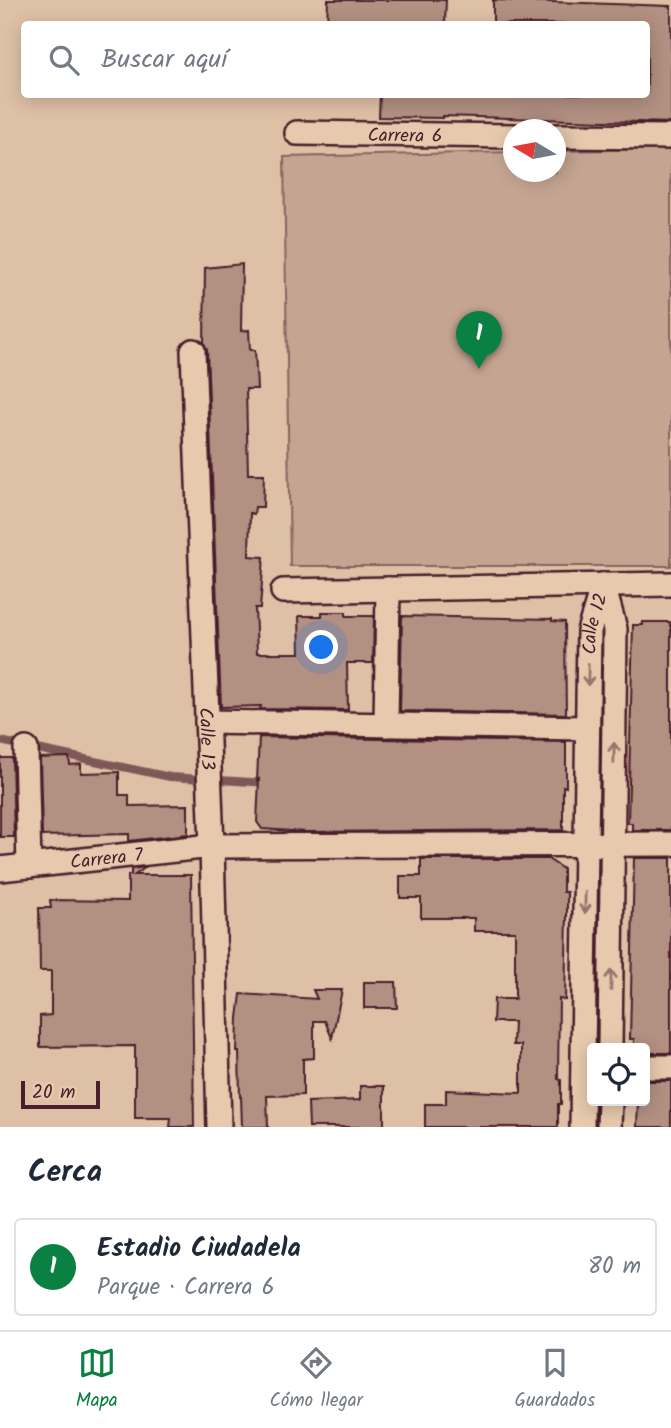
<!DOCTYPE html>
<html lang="es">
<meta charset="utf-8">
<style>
body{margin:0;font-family:Kalam,sans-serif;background:#f6f6f7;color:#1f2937}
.controls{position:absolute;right:21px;bottom:21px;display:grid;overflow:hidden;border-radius:7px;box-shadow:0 4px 18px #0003}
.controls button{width:63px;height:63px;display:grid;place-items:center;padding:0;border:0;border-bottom:2px solid #e0e1e3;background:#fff;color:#1f2937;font:35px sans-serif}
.compass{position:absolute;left:503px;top:119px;width:63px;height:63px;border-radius:50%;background:#fff;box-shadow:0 4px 18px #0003;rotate:280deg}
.scale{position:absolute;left:21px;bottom:18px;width:79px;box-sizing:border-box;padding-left:7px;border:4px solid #4a1f2b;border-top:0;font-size:19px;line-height:24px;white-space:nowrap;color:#4a1f2b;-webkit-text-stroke:5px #e7caae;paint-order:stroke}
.you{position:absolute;left:322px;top:648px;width:24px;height:24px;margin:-18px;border:5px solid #fff;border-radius:50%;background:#1a73e8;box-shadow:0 0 0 10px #1a73e833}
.badge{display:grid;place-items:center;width:46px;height:46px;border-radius:50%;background:#0b8043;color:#fff;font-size:23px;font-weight:700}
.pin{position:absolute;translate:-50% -58px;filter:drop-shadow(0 2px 4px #0008)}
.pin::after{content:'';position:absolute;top:37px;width:24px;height:21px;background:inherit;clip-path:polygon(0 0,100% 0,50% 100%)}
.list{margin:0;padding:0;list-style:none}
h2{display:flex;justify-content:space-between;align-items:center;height:91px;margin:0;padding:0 28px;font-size:30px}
h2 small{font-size:23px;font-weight:400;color:#747a83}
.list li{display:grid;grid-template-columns:46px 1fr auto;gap:21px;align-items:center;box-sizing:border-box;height:98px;margin:0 14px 14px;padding:0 14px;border:2px solid #e0e1e3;border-radius:7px}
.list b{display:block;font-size:26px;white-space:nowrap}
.list p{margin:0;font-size:23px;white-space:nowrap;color:#747a83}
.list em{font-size:23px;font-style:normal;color:#747a83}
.icon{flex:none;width:38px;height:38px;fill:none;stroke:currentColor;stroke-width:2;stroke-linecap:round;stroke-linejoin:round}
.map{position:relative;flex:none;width:671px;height:1127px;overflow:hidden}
.search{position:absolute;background:#fff;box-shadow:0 4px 18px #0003;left:21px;right:21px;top:21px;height:77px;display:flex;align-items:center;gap:18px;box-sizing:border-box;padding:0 24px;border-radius:7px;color:#747a83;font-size:26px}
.sheet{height:203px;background:#fff}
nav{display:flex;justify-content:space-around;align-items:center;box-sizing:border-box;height:98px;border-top:2px solid #e0e1e3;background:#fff;font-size:19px;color:#747a83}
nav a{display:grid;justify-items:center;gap:4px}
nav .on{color:#0b8043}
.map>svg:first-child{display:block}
</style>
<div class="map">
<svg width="671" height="1127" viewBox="0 0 671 1127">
<rect width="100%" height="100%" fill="#dec0a6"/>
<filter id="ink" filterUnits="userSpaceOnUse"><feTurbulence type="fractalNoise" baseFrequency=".0143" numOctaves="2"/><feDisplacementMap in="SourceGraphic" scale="14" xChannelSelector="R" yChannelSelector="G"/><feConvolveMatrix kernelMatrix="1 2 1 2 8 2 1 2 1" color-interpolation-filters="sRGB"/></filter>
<g filter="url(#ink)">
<!-- green -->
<polygon fill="#c5a592" stroke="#88625e" stroke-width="2" points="671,149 671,566 290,566 284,157 513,152 514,172 556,172 556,151"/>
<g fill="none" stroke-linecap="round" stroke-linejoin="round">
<!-- stream -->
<polyline stroke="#7e5857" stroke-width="8" points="0,741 170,777 269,783"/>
</g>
<!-- building -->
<g fill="#b29082" stroke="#4a1f2b" stroke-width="2">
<polygon points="328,0 446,0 445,24 327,24"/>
<polygon points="493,0 671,6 671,123 443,116 443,118 379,117 380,94 647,94 647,24 493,24"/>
<polygon points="242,264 241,331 249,330 250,350 255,350 257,389 246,389 248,474 264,474 263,507 255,507 254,514 250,513 249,556 264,557 260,608 255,608 257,653 300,653 299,616 322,616 322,612 346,612 346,616 374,616 373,663 347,663 348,710 260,709 261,706 221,707 207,350 204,343 205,268"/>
<polygon points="402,616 552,619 552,621 565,622 566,714 400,711"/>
<polygon points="643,622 670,622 670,626 671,626 671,830 632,830 632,823 628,823 633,625 643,625"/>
<polygon points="259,737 566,742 566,787 563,786 563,830 306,832 262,829 257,822 259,779 257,780"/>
<polygon points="69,757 70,765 81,764 81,773 119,772 119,795 129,795 129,806 188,805 188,834 129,841 129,834 42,836 40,758"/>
<polygon points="0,758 12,758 14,837 0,837"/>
<polygon points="634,858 671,858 671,1053 645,1053 645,1048 634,1048 634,1039 630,1039"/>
<polygon points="421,859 548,859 563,869 563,892 567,892 567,916 565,1000 559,999 558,1079 561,1080 561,1104 558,1104 558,1127 425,1127 425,1104 446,1104 446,1090 521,1093 521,1045 513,1045 514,1022 493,1022 494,999 515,999 515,931 474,931 474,918 421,918 421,898 400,898 400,876 421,876"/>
<polygon points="146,867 135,875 191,875 194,1127 170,1127 171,1118 135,1118 135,1046 40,1047 40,1016 51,1015 51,971 40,971 39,908 51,908 50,900 128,901 128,875 131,875 131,869"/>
<polygon points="364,982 396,982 397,1008 364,1008"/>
<polygon points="313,990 342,990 332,1038 325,1021 314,1021 314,1058 303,1059 303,1095 267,1096 268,1127 242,1127 241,1097 240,1097 239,1052 237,1052 238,1018 241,994 317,999"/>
<polygon points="645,1081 671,1081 671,1127 637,1127 638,1101 645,1101"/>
<polygon points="360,1086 384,1086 384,1127 309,1127 308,1102 360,1100"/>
</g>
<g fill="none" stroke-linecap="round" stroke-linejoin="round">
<defs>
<g id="street">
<path id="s1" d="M297,133L514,136"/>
<polyline points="556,136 671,137"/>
<path id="s2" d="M193,351L212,846L219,1127"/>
<polyline points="603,585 615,629 610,1048"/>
<polyline points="283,591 671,584"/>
<polyline points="207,722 587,728"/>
<polyline points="386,725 388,589"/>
<polyline points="26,749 29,866"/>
<path id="s3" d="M0,869L212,846L671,844"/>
<polyline points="645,1067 671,1067"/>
<path id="s4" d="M582,1127L589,631L603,585"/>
<polyline points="609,1127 610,1101"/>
</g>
</defs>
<!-- street casing -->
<use href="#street" stroke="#4a1f2b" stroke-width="28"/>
<!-- street -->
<use href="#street" stroke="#e7caae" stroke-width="23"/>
</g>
<!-- one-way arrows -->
<defs><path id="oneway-shaft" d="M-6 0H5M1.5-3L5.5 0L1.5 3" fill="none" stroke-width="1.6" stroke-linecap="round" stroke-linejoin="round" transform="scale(1.75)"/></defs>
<g stroke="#98746c">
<use href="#oneway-shaft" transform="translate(588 675) rotate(91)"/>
<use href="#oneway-shaft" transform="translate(614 753) rotate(-89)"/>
<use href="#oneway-shaft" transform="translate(585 903) rotate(91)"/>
<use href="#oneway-shaft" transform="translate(611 980) rotate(-89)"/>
</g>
</g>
<g text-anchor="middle" stroke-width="6" stroke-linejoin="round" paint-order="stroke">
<!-- street labels -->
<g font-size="19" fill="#4a1f2b" stroke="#e7caae">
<text dy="7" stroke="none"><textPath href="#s1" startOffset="108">Carrera 6</textPath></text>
<text dy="7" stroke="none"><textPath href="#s4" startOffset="504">Calle 12</textPath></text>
<text dy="7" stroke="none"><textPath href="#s2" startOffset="388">Calle 13</textPath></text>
<text dy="7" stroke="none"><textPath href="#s3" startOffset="107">Carrera 7</textPath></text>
</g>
</g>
</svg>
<div class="controls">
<button><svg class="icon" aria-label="locate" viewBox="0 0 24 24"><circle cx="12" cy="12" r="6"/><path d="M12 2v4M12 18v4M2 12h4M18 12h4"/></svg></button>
</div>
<svg class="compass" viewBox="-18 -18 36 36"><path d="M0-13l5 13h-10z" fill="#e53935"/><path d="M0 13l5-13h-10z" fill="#747a83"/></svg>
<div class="scale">20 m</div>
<div class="you"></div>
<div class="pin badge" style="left:479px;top:369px">1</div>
<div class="search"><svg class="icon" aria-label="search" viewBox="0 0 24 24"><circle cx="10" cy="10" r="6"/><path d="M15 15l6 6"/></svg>Buscar aquí</div>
</div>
<section class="sheet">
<h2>Cerca<small></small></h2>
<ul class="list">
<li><span class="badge">1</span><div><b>Estadio Ciudadela</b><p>Parque · Carrera 6</p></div><em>80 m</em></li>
</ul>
</section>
<nav>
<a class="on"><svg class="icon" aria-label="map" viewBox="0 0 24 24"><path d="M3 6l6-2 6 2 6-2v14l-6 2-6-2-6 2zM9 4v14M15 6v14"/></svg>Mapa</a>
<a><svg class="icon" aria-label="directions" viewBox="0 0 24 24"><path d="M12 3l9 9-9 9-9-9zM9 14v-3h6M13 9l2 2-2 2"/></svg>Cómo llegar</a>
<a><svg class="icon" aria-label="saved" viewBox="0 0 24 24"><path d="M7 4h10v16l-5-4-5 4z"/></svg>Guardados</a>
</nav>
